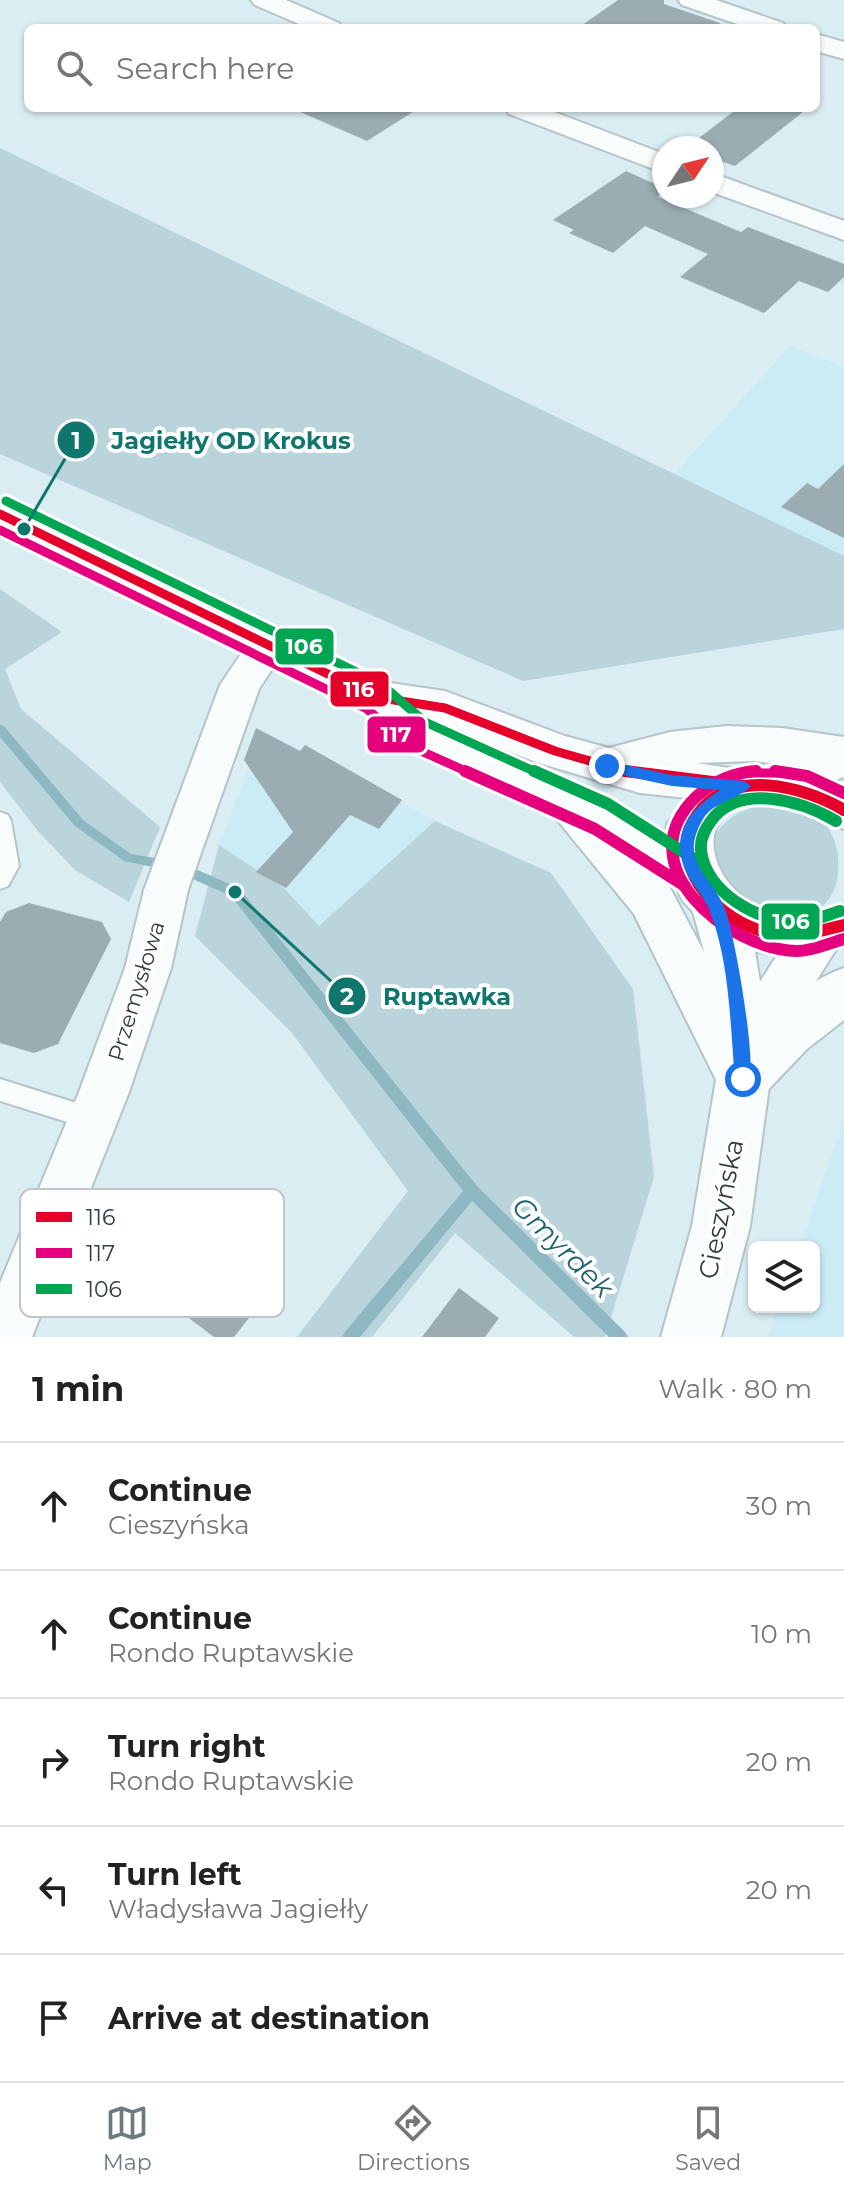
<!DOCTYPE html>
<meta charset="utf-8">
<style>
body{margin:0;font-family:Montserrat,sans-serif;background:#f6f6f6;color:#222}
.controls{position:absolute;right:24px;bottom:24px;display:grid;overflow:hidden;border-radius:12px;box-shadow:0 2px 6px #0004}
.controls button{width:72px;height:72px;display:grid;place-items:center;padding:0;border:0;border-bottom:2px solid #e0e0e0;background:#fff;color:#222;font:40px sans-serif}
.compass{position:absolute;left:652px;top:136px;width:72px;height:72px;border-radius:50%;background:#fff;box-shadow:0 2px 6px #0004;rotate:55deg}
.stop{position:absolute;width:24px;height:24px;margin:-18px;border:6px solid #1a73e8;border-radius:50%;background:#fff}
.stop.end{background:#1a73e8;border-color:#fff;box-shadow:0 2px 8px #0008}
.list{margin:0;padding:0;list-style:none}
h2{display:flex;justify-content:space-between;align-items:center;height:104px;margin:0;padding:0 32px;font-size:34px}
h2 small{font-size:26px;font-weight:400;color:#767676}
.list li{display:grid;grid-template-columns:52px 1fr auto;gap:24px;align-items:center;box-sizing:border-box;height:128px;padding:0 32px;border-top:2px solid #e0e0e0}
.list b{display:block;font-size:30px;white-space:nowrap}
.list p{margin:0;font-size:26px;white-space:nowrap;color:#767676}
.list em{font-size:26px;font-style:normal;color:#767676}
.icon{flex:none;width:44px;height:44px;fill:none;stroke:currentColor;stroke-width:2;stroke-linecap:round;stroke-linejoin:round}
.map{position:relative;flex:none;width:844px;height:1337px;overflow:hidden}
.search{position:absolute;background:#fff;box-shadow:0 2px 6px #0004;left:24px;right:24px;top:24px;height:88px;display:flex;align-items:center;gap:20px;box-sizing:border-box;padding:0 28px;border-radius:12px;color:#767676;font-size:30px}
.sheet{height:744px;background:#fff}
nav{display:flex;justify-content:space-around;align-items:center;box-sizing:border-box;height:112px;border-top:2px solid #e0e0e0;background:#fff;font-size:22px;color:#767676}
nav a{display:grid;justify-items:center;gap:4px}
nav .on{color:#6b7b7e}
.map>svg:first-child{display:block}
</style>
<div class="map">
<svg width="844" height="1337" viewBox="0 0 844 1337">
<rect width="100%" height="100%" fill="#daedf2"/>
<!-- built -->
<g fill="#cbecf5">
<polygon points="790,346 844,367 844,556 674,474"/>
<polygon points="282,740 435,821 319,927 284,888 219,845 259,743"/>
<polygon points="844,1122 844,1337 768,1337 778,1307 814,1307 814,1247 799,1247"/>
</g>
<!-- green -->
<g fill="#bad4db">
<polygon points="0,148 844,556 844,629 523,681 0,454"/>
<polygon points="0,589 62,632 5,669 21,709 160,827 129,902 75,870 38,831 0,782"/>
<path d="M761,805C783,805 805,808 824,823C844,844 844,894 819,908C741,937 658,831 761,805Z"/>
<polygon points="435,821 551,873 633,989 654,1177 605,1337 574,1337 455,1233 372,1337 297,1337 408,1191 292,1033 195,936 219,845 284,888 319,926"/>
</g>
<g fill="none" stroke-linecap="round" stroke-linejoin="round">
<!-- stream -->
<polygon fill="#8db8c2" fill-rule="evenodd" points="0,725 4,726 83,820 131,854 179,862 239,888 477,1186 625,1332 628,1337 609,1337 472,1201 360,1337 342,1337 345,1332 463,1191 231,896 177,872 124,861 75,826 0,737"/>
</g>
<!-- building -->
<g fill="#9badb2">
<polygon points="618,0 664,0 664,4 720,23 719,28 578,28"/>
<polygon points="291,108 419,108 367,141"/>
<polygon points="738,108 808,108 735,166 712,158 712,148 686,148"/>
<polygon points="626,171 664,188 658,197 741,232 748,227 844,264 844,277 828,292 799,281 764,313 680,277 708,254 645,226 613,253 569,233 574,230 553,220"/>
<polygon points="844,464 844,538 781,507 807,483 818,489"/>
<polygon points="256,728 300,751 305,745 402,800 379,829 350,815 286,888 256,872 293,832 244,760"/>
<polygon points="29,903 102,922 111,939 58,1044 34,1053 0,1043 0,922 6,912"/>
<polygon points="175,1211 275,1285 234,1337 214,1337 125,1270"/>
<polygon points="459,1288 499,1318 485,1337 422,1337"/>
</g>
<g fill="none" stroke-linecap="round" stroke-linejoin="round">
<defs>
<g id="service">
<polygon points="0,812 8,815 11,821 19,866 8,886 0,889"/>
<polygon points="0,1079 102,1111 106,1119 102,1127 93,1130 0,1101"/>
</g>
<g id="minor">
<polygon points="251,0 286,0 339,23 343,28 308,28 255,5"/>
<polygon points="678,0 716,0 783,23 787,28 749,28 682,5"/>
<polygon points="816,34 844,42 844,59 816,51"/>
<polygon points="505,108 544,108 664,154 664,173 509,114"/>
<polygon points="712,173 844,221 844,240 712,192"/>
<polygon points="267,632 281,636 287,646 259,689 188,890 171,968 129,1092 32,1337 0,1337 0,1283 79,1092 125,968 144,890 220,685 253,636"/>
</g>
<path id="tertiary" d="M0,501L383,682L445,691L565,736L609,748L670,732L726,726L782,728L844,737V773L754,761L697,763L761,773L767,786L761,799L744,804L640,793L539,763L437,724L619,804L709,860L717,874L709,888L692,894L668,884L749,1037C776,1010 808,980 844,968V1020L807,1049L762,1096L743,1103L724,1096L634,914L554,816L401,746L359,709L0,531Z"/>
<path id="secondary" d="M844,740V777L833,781L844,786V829C820,821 803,804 776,802C673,795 710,914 796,915C811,916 829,908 844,904V946L837,948L803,1002L770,1079L750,1226L721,1337H661L692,1226L716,1079L706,959L693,912L682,900L663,855L667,824L695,787ZM755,951L777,955L760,982Z"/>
</defs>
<!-- service casing -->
<use href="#service" stroke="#b5c4c8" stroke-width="4"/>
<!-- minor casing -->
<use href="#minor" stroke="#b5c4c8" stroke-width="4"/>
<!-- tertiary casing -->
<use href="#tertiary" stroke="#b5c4c8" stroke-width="4"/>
<!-- secondary casing -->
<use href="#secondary" stroke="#b5c4c8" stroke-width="4"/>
<!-- service -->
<use href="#service" fill="#f9fcfd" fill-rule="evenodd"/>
<!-- minor -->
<use href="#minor" fill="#f9fcfd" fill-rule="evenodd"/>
<!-- tertiary -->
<use href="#tertiary" fill="#f9fcfd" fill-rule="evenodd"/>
<!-- secondary -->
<use href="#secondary" fill="#f9fcfd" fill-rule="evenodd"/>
<defs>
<polyline id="bus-1-far1" points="0,514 375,697 445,708 555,751 632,773"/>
<g id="bus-1">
<polyline points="625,771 744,786"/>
<path d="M844,810C803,786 732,767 698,814C692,822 687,831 687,841C684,891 739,933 784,935C804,936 824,930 844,925"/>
</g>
<g id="bus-2-far1">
<polyline points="0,530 367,709 410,746 470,773"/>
<polyline points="741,773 791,773"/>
</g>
<g id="bus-2">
<polyline points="465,771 595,829 685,886"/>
<path d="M756,771C732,773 713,781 696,797C626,864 726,949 797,951C813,951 829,943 844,939"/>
<polyline points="775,771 807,776 844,793"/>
</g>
<polyline id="bus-3-far1" points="6,501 381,684 425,722 538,773"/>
<g id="bus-3">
<polyline points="534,771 608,804 699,862"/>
<path d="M836,821C802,801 739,782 711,821C705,829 700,840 701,850C705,892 759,923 798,922C812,922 827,915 840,911"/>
</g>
</defs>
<!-- bus-1-far1 casing -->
<use href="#bus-1-far1" stroke="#fff" stroke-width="15"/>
<!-- bus-1 casing -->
<use href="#bus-1" stroke="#fff" stroke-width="18"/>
<!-- bus-2-far1 casing -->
<use href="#bus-2-far1" stroke="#fff" stroke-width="15"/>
<!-- bus-2 casing -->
<use href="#bus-2" stroke="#fff" stroke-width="18"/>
<!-- bus-3-far1 casing -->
<use href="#bus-3-far1" stroke="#fff" stroke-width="15"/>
<!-- bus-3 casing -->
<use href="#bus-3" stroke="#fff" stroke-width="18"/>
<!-- bus-1-far1 -->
<use href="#bus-1-far1" stroke="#e4002b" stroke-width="9"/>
<!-- bus-1 -->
<use href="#bus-1" stroke="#e4002b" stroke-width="12"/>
<!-- bus-2-far1 -->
<use href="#bus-2-far1" stroke="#e5007d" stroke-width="9"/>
<!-- bus-2 -->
<use href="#bus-2" stroke="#e5007d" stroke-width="12"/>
<!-- bus-3-far1 -->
<use href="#bus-3-far1" stroke="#00a651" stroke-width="9"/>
<!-- bus-3 -->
<use href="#bus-3" stroke="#00a651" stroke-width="12"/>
</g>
<!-- route -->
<path fill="#1a73e8" d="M607,761L672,775L744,781L751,786C739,800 712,801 702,821C678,863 713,877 725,909C735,935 757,1063 749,1084H737L735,1079C730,1024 730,966 711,914C702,888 682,880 680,848C679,821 700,803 720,790L672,786L607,772L600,766Z"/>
<g text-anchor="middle" stroke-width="8" stroke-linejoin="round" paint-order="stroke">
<!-- street labels -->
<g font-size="22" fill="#2f3d40" stroke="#fff">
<text transform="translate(136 991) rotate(-73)" y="8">Przemysłowa</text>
</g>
<!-- near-street labels -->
<g font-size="26" fill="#2f3d40" stroke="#fff">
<text transform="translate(721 1209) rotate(-79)" y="9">Cieszyńska</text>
</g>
<!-- near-water labels -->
<g font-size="28" font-style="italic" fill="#1c6270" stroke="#fff">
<text transform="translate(563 1247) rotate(45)" y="10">Gmyrdek</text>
</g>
</g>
<!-- legend -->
<rect x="20" y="1189" width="264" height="128" rx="12" fill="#fff" stroke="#c1c5c6" stroke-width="2"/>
<rect x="36" y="1212" width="36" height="10" fill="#e4002b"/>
<rect x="36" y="1248" width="36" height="10" fill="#e5007d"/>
<rect x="36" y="1284" width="36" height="10" fill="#00a651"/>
<g font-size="22" fill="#2f3d40">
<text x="86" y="1225">116</text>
<text x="86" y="1261">117</text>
<text x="86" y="1297">106</text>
</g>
<!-- callouts -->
<path fill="none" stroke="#0f766e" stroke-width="3" d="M24 529L76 440M235 892L347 996"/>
<g fill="#0f766e" stroke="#fff" stroke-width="3">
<circle cx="24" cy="529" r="8"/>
<circle cx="235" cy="892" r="8"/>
<circle cx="76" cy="440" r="20"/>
<circle cx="347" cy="996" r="20"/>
</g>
<g font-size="24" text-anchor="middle" font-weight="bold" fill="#fff">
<text x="76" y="449">1</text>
<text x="347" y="1005">2</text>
</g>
<g font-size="24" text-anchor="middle" font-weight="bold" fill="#0f766e" stroke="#fff" stroke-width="8" stroke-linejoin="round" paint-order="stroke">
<text x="231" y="449">Jagiełły OD Krokus</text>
<text x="447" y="1005">Ruptawka</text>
</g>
<g stroke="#fff" stroke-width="3">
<rect x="274" y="627" width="61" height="39" rx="8" fill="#00a651"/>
<rect x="329" y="670" width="61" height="38" rx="8" fill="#e4002b"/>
<rect x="366" y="715" width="61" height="39" rx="8" fill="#e5007d"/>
<rect x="760" y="902" width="61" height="39" rx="8" fill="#00a651"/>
</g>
<g font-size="22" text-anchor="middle" font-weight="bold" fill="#fff">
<text x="304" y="654">106</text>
<text x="359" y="697">116</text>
<text x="396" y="742">117</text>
<text x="791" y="929">106</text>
</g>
</svg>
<div class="controls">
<button><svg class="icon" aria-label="layers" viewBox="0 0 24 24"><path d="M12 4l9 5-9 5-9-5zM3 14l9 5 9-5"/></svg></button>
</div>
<svg class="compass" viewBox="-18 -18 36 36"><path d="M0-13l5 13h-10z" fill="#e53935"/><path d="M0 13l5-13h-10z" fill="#767676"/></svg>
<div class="stop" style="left:743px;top:1079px"></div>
<div class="stop end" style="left:607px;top:766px"></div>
<div class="search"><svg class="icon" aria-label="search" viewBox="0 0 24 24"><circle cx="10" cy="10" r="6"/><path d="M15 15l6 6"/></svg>Search here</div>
</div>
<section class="sheet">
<h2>1 min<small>Walk · 80 m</small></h2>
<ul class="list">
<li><svg class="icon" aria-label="ahead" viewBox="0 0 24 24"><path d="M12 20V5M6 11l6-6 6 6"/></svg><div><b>Continue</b><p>Cieszyńska</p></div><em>30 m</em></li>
<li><svg class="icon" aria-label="ahead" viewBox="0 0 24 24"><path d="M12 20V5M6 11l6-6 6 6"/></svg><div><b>Continue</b><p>Rondo Ruptawskie</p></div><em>10 m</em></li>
<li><svg class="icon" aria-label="right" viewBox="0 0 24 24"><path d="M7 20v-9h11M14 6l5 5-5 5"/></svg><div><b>Turn right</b><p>Rondo Ruptawskie</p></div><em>20 m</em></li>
<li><svg class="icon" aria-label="left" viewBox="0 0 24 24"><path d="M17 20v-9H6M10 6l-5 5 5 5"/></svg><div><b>Turn left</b><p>Władysława Jagiełły</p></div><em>20 m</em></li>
<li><svg class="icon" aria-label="arrive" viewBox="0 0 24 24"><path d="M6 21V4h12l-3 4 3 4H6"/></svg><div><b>Arrive at destination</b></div></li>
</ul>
</section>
<nav>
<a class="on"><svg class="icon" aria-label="map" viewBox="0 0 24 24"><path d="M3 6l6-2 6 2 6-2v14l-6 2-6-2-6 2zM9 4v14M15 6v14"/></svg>Map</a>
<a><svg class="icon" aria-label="directions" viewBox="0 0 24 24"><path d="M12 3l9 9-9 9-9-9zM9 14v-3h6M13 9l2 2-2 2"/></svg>Directions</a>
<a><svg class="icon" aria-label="saved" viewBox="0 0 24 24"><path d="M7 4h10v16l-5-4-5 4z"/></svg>Saved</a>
</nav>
